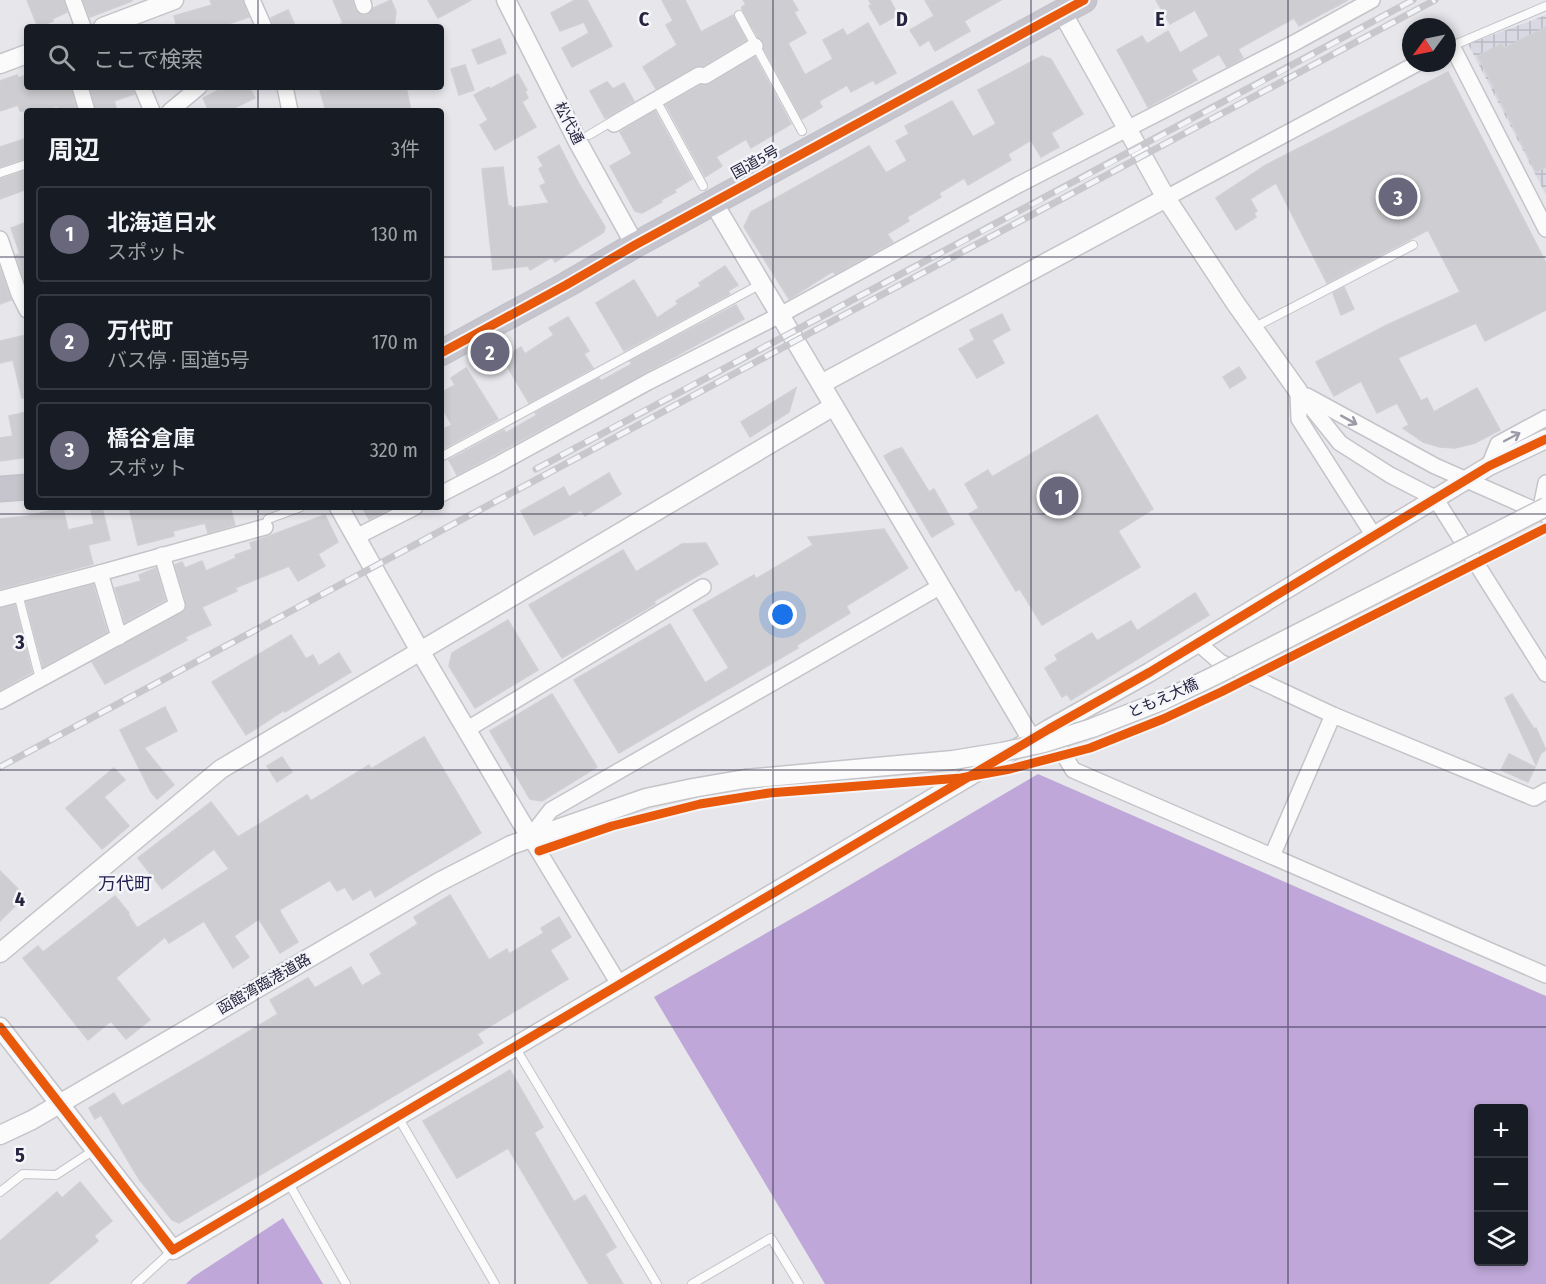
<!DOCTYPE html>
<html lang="ja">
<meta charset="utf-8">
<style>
body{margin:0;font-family:"Fira Sans Condensed","Noto Sans JP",sans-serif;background:#20242c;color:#f1f3f6}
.controls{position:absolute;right:18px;bottom:18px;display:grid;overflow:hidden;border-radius:6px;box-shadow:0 3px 9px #0003}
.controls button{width:54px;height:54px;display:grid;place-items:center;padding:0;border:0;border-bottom:2px solid #363941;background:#171b24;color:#f1f3f6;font:30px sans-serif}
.compass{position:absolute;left:1402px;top:18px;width:54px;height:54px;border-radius:50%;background:#171b24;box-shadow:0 3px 9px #0003;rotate:237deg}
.you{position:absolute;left:783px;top:615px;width:21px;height:21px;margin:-15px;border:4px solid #fff;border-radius:50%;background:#1a73e8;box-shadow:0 0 0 9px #1a73e833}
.badge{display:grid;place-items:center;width:39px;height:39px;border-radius:50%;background:#69677b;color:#fff;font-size:20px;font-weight:700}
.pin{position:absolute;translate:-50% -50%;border:3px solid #fff;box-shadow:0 2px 6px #0006}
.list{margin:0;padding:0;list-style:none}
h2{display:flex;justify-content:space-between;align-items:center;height:78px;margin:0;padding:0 24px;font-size:26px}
h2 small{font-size:20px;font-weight:400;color:#9ea1a6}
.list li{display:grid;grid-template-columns:39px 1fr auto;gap:18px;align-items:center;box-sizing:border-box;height:96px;margin:0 12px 12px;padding:0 12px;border:2px solid #363941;border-radius:6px}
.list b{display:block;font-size:22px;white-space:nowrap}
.list p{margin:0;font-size:20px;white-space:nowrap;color:#9ea1a6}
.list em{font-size:20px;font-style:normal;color:#9ea1a6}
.icon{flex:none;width:33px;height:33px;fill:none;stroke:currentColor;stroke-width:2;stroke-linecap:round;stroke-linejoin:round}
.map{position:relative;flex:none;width:1546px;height:1284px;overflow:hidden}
.search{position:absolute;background:#171b24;box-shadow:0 3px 9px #0003;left:24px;top:24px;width:420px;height:66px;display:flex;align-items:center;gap:15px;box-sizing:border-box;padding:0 21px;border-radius:6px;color:#9ea1a6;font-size:22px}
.panel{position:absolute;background:#171b24;box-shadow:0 3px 9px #0003;left:24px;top:108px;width:420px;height:402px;border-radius:6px}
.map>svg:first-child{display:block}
</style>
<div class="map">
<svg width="1546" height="1284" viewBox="0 0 1546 1284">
<defs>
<pattern id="industrial-grid" width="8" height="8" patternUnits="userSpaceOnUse" patternTransform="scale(1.5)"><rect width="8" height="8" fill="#d9d9e3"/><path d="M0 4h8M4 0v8" fill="none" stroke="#babac4"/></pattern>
</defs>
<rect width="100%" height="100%" fill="#e6e6eb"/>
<!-- industrial -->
<polygon fill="url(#industrial-grid)" points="1546,15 1546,195 1468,44"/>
<!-- water -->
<g fill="#bfa8d9" fill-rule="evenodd">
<path d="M1038,774L1546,996V1284H825L654,997L828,898ZM1478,1108H1524V1262H1478Z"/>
<polygon points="283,1218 323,1284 186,1284 193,1277"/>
</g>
<!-- building -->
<g fill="#ceced2" stroke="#cfcfd4" stroke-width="1.5">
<polygon points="27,0 63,0 67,12 52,19 53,21 38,27"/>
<polygon points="83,0 132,0 132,1 90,17"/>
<polygon points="210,0 242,0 249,17 219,27 177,27 174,16 212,5"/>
<polygon points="333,0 352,0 355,10 363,16 368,15 373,8 391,0 396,11 394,27 335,27 343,23"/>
<polygon points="428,0 471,0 438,18"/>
<polygon points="575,0 587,0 612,46 572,67 562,48 589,33 584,22 560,31 551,13"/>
<polygon points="662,0 685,0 701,32 733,15 746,40 703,66 694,67 656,89 643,67 677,45 666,25 673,21"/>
<polygon points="743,0 792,0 798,10 794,12 806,33 788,43 805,75 833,59 823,40 843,29 847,36 868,23 896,73 876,84 873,80 851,92 847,85 819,101 822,107 802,119 764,49 764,42 758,37 742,10 742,7 746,4"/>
<polygon points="869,0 890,0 898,15 880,25 869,6 872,5"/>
<polygon points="925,0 1001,0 964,21 970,31 935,51 929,40 920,46 910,30 934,16"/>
<polygon points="1156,0 1348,0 1299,26 1294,18 1238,49 1243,58 1227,67 1219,54 1191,70 1197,80 1148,107 1117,50 1142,36 1147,44 1168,31 1180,53 1209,36 1195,10 1170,24"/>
<polygon points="288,10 294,23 285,27 274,27 271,18"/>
<polygon points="1546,27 1546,167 1536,172 1478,56 1502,44 1504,48"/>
<polygon points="500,39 506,53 478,64 472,50"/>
<polygon points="1042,56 1051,59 1083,114 1051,133 1059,147 1041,157 1031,140 1008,154 1011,160 968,185 964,178 939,193 941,197 907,217 909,221 887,234 893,242 835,274 833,271 789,299 744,227 751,212 869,146 886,173 907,161 896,141 909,134 905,126 952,101 973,137 996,124 978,90"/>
<polygon points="755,57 791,124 751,148 746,139 716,157 722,166 705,177 666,105 701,85 710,84"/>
<polygon points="465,65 474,90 459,95 451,69"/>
<polygon points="1448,72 1546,263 1546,310 1485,341 1476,323 1398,358 1421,401 1427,398 1434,412 1477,388 1500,430 1475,443 1455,448 1440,447 1423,442 1403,428 1409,425 1397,403 1377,413 1361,381 1334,396 1316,362 1387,325 1460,292 1428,230 1327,283 1276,183 1250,199 1257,211 1254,213 1256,217 1236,230 1216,198 1266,165"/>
<polygon points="518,74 527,90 525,92 528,98 522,102 536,127 495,150 480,125 488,120 474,95 489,87 490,89"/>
<polygon points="17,75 18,78 27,75 27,87 70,87 77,111 59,111 57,106 44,111 20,111 18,105 0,111 0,81"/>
<polygon points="607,82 613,89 624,83 634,101 605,118 590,91"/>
<polygon points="90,87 132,87 134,94 114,101 117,111 96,111"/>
<polygon points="225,87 249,87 255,98 228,111 209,111 203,98"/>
<polygon points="319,87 406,87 411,111 326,111"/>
<polygon points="655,111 692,179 674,190 676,192 661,200 662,202 642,213 635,211 610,166 632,154 620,132"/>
<polygon points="27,138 27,158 0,167 0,147"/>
<polygon points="559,145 579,184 605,227 604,232 555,262 552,257 530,270 528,266 493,270 482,169 503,167 508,206 511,206 511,208 549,203 540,186 546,183 539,169 543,166 538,157"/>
<polygon points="27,170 27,189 0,199 0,179"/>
<polygon points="27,222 27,287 16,255 20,254 11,228"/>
<polygon points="725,266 738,285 728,291 730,294 624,351 596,303 634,280 657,318 678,304 676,301 701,286 699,283"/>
<polygon points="0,269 11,300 0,304"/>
<polygon points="1344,287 1354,309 1341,315 1333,293"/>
<polygon points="736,305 744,319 457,475 449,460 504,430 506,433 537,415 535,413 599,378 601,381 632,364 630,361"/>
<polygon points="1002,314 1010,330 992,340 1004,363 977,378 959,349 975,340 970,330"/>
<polygon points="568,317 589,351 584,354 593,368 529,403 507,366 510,364 505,357 521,347 525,354 554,335 549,328"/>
<polygon points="27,335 27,398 22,398 13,360 0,363 0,341"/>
<polygon points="1239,367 1246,378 1230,388 1223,377"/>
<polygon points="466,368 498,419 443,449 441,446 441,430 452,425 441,406 441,393 455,385 451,378"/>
<polygon points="796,388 789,412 750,437 741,422"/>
<polygon points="27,412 27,457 0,461 0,438 13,436 9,416"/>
<polygon points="1097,415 1153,509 1118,531 1140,567 1042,625 1020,589 1016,591 969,514 979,508 965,484 988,470 992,477"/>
<polygon points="902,448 929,492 934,489 954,524 932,537 884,456 895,450"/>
<polygon points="609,473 621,494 585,516 581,510 534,535 521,511 564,487 569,497"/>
<polygon points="129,507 230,507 235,525 208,533 205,523 173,531 174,536 138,545"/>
<polygon points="362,507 393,507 369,519"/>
<polygon points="63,508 68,530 94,524 91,510 102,508 110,540 88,545 93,564 0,589 0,519 27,516"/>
<polygon points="325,515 338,542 318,554 325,566 298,581 289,566 235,588 237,591 202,607 211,625 185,637 187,640 105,684 92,662 185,610 186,602 175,565 182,562 185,568 202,561 206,571 236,558 235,555 252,549 250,543"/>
<polygon points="884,529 908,568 846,606 850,613 797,645 798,648 619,753 574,680 670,624 705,683 729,668 693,610 754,575 756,579 813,545 808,537"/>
<polygon points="706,543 718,564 654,601 655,604 562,658 529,605 623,550 636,572 682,544"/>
<polygon points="156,568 165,600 125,622 115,588 141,581 139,575"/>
<polygon points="93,585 107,632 43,667 26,602"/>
<polygon points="1195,593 1209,615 1071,700 1067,694 1062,697 1045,668 1058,660 1055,655 1092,633 1097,641 1131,621 1137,631"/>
<polygon points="15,605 32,672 0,690 0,608"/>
<polygon points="508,620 538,670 475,708 449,666 452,653"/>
<polygon points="291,635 306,659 313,655 319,666 339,653 351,672 285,712 284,710 246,735 212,682"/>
<polygon points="552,694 597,767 542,801 530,799 490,731"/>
<polygon points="1512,694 1534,729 1536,728 1546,750 1541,753 1536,765 1505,698"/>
<polygon points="165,707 177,731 144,748 174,785 157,799 151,792 120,730"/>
<polygon points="424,737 481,833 375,897 371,889 353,900 345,887 337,891 330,880 279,910 298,942 280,953 259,919 234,936 249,957 233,968 204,921 169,943 165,937 116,978 150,1020 126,1039 111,1021 88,1040 23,958 38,946 43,952 115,896 129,913 128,914 137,928 229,869 214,849 162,889 138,858 211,802 238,837 307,795 311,801 369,765 371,769"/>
<polygon points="1509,754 1535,767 1528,782 1501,770"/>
<polygon points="282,757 292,772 277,782 267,766"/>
<polygon points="114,768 125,780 104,797 129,826 102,849 66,808"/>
<polygon points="0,871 25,896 0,921"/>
<polygon points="450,895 489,960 507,949 509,954 544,933 541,928 559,917 571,937 550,950 568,979 477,1034 483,1043 179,1223 172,1220 139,1179 101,1115 95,1119 89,1108 114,1093 122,1106 208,1056 278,1014 270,1000 308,978 315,988 351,967 362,986 382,974 370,954 418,924 414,917"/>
<polygon points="510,1070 543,1127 534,1133 574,1202 585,1195 616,1247 605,1254 623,1284 589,1284 508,1148 457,1178 423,1121"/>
<polygon points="80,1182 112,1221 94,1236 98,1241 48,1284 0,1284 0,1241 57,1192 62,1198"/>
</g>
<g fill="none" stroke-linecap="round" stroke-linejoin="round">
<defs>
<g id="service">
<polyline points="739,15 802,131"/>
<polyline points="1452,46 1546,6"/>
<polyline points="656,100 703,186"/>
<polyline points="589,135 611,122 614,124"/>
<polyline points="0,173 27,164"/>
<polyline points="1253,328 1413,245"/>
<polyline points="441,457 761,284"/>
<polyline points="265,527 268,519 301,507"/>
<polyline points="18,594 40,679"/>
<polyline points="515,1047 657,1284"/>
<polyline points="398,1117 495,1284"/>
<polyline points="288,1182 346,1284"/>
<polyline points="0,1192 23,1174 56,1175 94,1150"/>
<polyline points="136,1284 173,1250"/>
<polyline points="692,1284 771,1238 799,1284"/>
</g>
<g id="minor">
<polyline points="73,0 83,27"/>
<polyline points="252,0 264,27"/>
<polyline points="362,0 364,6"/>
<polyline points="1447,48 1452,46 1546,229"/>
<polyline points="80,87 87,111"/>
<polyline points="142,87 152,111"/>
<polyline points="285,87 290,111"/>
<polyline points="170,111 199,87"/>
<polyline points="614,124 699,75 705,76 755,46"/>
<polyline points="1166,198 1418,63"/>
<polyline points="0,239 19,294 27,310"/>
<polyline points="1298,391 1340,443 1390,475 1435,498 1546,674"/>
<polyline points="1298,391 1299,419 1374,536"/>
<polyline points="1307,396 1435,466 1546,515"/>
<polyline points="1489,466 1498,444 1546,418"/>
<polyline points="441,494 497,465 648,382 780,315 1018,185 1296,42 1372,0"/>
<polyline points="1540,512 1546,483"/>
<polyline points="356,537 415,507"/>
<polyline points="100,573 119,637"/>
<polyline points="0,599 100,573 265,527"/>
<polyline points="1198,643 1220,662 1333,715 1534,798 1546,791"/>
<polyline points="0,701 177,605 162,555"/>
<polyline points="466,730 703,587"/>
<polyline points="1050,731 1073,770 1546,975"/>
<polyline points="1272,856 1333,715"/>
<polyline points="619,984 530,837 551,810 941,586"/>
</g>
<g id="tertiary">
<polyline points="506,0 578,142 635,245"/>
<polyline points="1062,12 1166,198 1236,304 1298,391"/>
<polyline points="103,27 174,0"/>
<polyline points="0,64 27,54"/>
<polyline points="713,202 1032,740"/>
<polyline points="821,384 1166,198"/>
<polyline points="339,507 420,651 530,837"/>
<polyline points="0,953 221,769 834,406"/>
<polyline points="0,1027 173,1250 1049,729 1150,672 1489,466 1546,439"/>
<polyline points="0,1135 32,1120 439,882 511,845 646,798 693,788 745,779"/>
</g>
<g id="trunk">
<polyline points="441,353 566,285 635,245 1084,0"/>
<polyline points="0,489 27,487"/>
</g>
</defs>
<!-- service casing -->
<use href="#service" stroke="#c4c4c9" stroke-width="10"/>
<!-- minor casing -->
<use href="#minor" stroke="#c4c4c9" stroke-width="18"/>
<!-- tertiary casing -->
<use href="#tertiary" stroke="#c4c4c9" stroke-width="21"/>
<!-- trunk casing -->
<use href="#trunk" stroke="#c2c2ca" stroke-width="27"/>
<!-- service -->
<use href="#service" stroke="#fbfbfc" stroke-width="8"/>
<!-- minor -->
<use href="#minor" stroke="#fbfbfc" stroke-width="15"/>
<!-- tertiary -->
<use href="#tertiary" stroke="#fbfbfc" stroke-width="18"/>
<!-- trunk -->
<use href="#trunk" stroke="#c6c4cc" stroke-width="24"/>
<defs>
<g id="rail">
<path d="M536,469C828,312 1122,158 1413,0"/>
<polyline points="0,767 795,341 1435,0"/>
</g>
</defs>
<!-- rail casing -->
<use href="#rail" stroke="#c8c8cc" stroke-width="7"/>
<!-- rail -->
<use href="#rail" stroke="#f4f5f9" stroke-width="4.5" stroke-dasharray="14" stroke-linecap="butt"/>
<defs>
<polyline id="tertiary-bridge" points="745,779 953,760 1002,752 1044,743 1092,728 1164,700 1214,676 1546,507"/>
</defs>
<!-- tertiary-bridge casing -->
<use href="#tertiary-bridge" stroke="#c4c4c9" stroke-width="21" stroke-linecap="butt"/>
<!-- tertiary-bridge -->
<use href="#tertiary-bridge" stroke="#fbfbfc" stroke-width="18"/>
<defs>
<g id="cycleway">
<polyline points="441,353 566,285 635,245 1084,0"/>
<polyline points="539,851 612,826 700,804 769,793 961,778 1010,769 1090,748 1163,719 1221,692 1546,528"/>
<polyline points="0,1027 173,1250 1049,729 1150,672 1489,466 1546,439"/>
</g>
</defs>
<!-- cycleway casing -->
<use href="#cycleway" stroke="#f4f5f9" stroke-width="13"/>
<!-- cycleway -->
<use href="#cycleway" stroke="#e8590c" stroke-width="9"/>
</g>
<!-- one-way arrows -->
<defs><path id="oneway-shaft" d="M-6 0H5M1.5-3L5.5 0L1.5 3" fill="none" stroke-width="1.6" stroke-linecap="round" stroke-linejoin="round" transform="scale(1.5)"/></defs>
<g stroke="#9b9aa6">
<use href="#oneway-shaft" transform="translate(1349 420) rotate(29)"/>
<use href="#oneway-shaft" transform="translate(1512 437) rotate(-28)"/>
</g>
<!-- grid -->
<path fill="none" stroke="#25233e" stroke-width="1.5" stroke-opacity="0.55" d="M258,0V27M515,0V1284M773,0V1284M1031,0V1284M1288,0V1284M258,87V111M0,257H27M441,257H1546M258,507V1284M0,514H1546M0,770H1546M0,1027H1546"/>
<g text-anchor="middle" stroke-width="5" stroke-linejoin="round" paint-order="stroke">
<!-- street labels -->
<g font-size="15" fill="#25233e" stroke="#f4f5f9">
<text transform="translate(569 123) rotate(63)" y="5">松代通</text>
<text transform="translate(755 162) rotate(-29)" y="5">国道5号</text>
<text transform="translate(1163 698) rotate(-24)" y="5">ともえ大橋</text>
<text transform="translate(264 984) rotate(-30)" y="5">函館湾臨港道路</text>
</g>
<!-- quarter labels -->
<g font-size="18" fill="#242050" stroke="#f4f5f9">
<text x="125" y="890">万代町</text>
</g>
</g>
<g font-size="20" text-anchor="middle" font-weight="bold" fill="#25233e" stroke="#f4f5f9" stroke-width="5" stroke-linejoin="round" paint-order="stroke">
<text x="644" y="26">C</text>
<text x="902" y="26">D</text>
<text x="1160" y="26">E</text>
<text x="20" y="649">3</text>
<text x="20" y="906">4</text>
<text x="20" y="1162">5</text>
</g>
</svg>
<div class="controls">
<button>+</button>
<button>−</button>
<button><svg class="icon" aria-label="layers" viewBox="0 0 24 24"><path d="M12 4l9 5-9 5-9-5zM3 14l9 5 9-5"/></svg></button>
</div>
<svg class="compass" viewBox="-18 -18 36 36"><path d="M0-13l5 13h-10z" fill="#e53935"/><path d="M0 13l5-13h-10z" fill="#9ea1a6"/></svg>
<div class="you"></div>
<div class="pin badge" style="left:1059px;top:496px">1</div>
<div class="pin badge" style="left:490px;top:352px">2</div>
<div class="pin badge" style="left:1398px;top:197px">3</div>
<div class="search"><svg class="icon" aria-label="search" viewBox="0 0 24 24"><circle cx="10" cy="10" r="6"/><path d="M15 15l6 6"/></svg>ここで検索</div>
<section class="panel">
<h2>周辺<small>3件</small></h2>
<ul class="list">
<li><span class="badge">1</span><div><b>北海道日水</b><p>スポット</p></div><em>130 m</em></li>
<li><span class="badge">2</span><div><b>万代町</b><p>バス停 · 国道5号</p></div><em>170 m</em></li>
<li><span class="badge">3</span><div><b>橋谷倉庫</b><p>スポット</p></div><em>320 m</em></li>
</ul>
</section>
</div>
